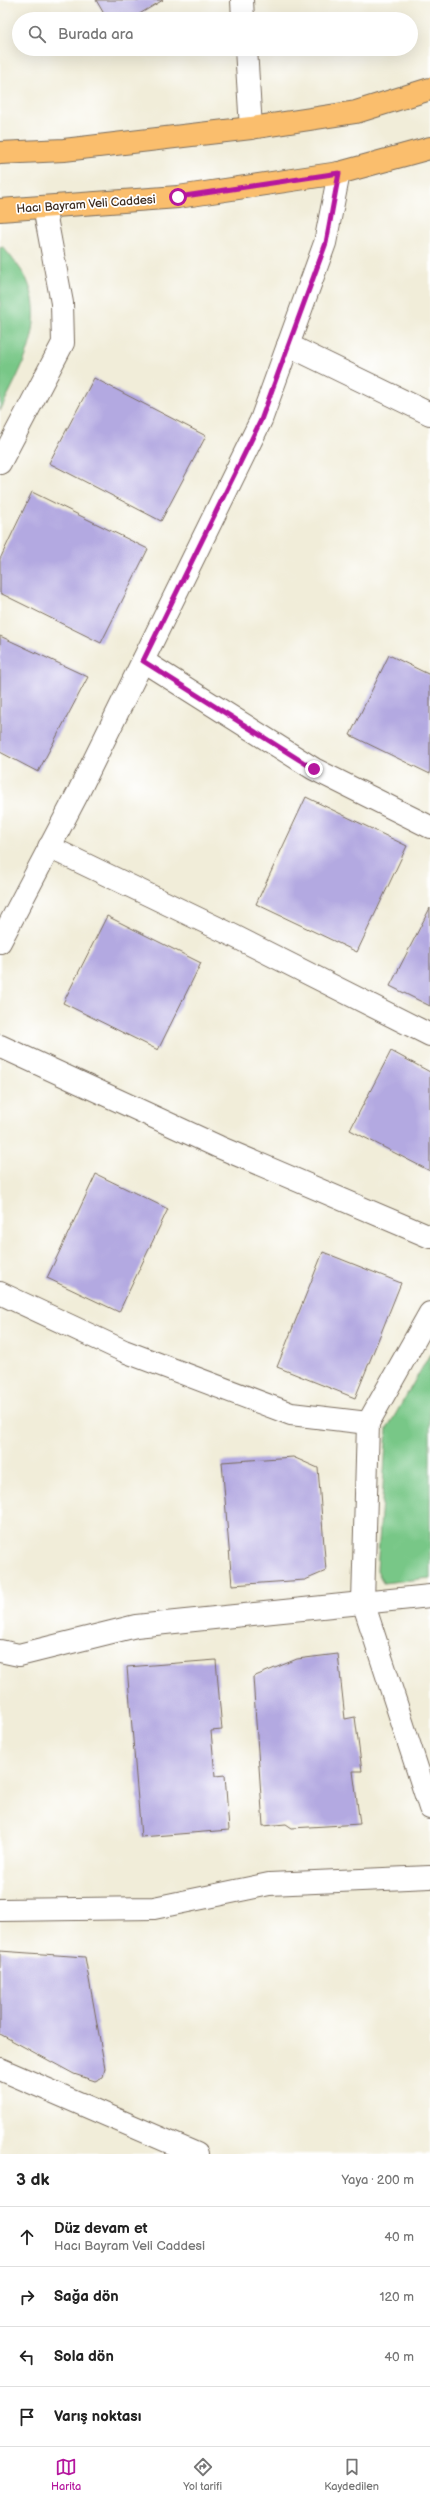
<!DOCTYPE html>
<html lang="tr">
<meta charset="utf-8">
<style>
body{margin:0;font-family:"Balsamiq Sans",sans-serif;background:#f2f2f2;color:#222}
.stop{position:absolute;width:12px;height:12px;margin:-9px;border:3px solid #b5179e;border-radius:50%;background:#fff}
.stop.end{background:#b5179e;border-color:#fff;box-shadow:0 1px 4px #0008}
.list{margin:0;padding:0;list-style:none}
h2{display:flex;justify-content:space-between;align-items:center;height:52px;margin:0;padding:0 16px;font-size:17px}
h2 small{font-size:13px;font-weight:400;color:#767676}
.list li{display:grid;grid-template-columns:26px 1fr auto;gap:12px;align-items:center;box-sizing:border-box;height:60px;padding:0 16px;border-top:1px solid #e0e0e0}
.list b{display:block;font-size:15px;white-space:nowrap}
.list p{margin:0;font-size:13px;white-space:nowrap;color:#767676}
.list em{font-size:13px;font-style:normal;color:#767676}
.icon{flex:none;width:22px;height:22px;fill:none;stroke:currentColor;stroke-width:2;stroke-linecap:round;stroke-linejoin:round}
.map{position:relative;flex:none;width:430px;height:2154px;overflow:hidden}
.search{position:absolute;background:#fff;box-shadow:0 4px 16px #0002;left:12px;right:12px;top:12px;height:44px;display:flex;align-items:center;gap:10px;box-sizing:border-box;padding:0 14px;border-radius:22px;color:#767676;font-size:15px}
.sheet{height:292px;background:#fff}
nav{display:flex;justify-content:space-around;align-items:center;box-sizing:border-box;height:56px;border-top:1px solid #e0e0e0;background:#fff;font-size:11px;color:#767676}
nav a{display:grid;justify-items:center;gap:2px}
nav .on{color:#b5179e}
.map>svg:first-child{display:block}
</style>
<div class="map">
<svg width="430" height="2154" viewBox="0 0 430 2154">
<rect width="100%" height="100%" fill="#fff"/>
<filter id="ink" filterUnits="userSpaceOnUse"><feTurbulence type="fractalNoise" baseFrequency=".025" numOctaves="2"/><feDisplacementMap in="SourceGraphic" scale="8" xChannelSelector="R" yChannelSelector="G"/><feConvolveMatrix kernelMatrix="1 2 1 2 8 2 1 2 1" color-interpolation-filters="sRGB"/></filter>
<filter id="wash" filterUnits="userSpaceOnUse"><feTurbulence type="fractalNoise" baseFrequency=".012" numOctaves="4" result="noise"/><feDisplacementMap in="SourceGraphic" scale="16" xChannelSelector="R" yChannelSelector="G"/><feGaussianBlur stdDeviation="0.9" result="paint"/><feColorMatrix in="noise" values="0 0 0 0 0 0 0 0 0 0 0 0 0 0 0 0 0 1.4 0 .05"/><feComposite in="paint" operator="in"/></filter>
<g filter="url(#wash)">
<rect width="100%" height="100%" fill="#f1edd9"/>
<!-- green -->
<g fill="#78c787" stroke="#5a7852">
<path d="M0,247H3C11,257 21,268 27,280C48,326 20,370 0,411Z"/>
<polygon points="430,1354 430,1578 383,1583 377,1570 387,1429"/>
</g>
<g id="blocks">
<!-- building -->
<g fill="#b3a9e1">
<polygon points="96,0 163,0 131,19 107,19"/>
<polygon points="94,378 206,436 161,521 49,463"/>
<polygon points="32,492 148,549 101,643 0,593 0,559"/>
<polygon points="0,636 88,677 38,772 0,752"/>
<polygon points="389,655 430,675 430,774 350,735"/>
<polygon points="306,797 407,846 357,952 256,904"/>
<polygon points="430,908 430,1006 390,986"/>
<polygon points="107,916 201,963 158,1050 63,1003"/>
<polygon points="391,1051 430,1072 430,1171 350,1130"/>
<polygon points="96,1174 168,1209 119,1312 47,1278"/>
<polygon points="323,1252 401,1283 355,1398 277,1367"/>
<polygon points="293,1457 318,1468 326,1571 305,1580 232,1585 222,1462"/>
<polygon points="338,1654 345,1719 355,1717 362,1771 353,1771 360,1824 292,1828 286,1824 263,1826 253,1677 297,1659"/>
<polygon points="216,1660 222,1730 211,1731 215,1776 225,1775 229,1830 141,1837 127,1667"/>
<polygon points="0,1951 85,1957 105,2068 103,2077 95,2081 74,2074 0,2034"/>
</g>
</g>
</g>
<g filter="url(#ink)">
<use href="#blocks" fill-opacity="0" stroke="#7b6e5f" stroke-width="1"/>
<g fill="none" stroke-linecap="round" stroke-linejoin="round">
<defs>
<g id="minor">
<polyline points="242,0 243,19"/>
<polyline points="246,49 251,128"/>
<polyline points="288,345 430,414"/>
<polyline points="0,463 63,343 62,303 44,207"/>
<polyline points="143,661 314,769 430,827"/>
<polyline points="49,847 228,933 430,1035"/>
<polyline points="0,942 79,791 261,420 325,243 339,173"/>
<polyline points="0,1046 219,1147 430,1237"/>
<polyline points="0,1293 124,1351 291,1414 368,1423"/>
<polyline points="430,1313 368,1423 363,1602 430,1808"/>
<polyline points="0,1651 19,1655 136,1626 430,1596"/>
<polyline points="0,1910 154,1908 269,1884 430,1877"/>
<polyline points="0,2069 197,2154"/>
</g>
<g id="major">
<polyline points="0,153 64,150 251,128 356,112 430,89"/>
<polyline points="0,210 178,197 339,173 430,148"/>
</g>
</defs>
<!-- minor casing -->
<use href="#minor" stroke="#7b6e5f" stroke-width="24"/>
<!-- major casing -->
<use href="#major" stroke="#7b6e5f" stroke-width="24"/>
<!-- minor -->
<use href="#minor" stroke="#fff" stroke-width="22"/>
<!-- major -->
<use href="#major" stroke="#fabe6d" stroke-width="22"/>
</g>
</g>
<g fill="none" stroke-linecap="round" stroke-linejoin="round" filter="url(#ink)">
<!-- route -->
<polyline stroke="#b5179e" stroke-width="5" points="178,197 339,173 326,243 261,420 143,661 314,769"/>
</g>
<g text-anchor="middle" stroke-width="3.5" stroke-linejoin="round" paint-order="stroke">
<!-- street labels -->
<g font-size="12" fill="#3b2a1e" stroke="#fff">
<text transform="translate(86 204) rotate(-4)" y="4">Hacı Bayram Veli Caddesi</text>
</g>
</g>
</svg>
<div class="stop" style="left:178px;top:197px"></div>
<div class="stop end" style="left:314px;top:769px"></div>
<div class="search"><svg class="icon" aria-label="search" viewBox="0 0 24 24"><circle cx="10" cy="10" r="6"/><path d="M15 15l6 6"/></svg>Burada ara</div>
</div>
<section class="sheet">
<h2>3 dk<small>Yaya · 200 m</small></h2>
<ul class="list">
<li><svg class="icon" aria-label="ahead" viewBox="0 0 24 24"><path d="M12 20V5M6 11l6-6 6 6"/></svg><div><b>Düz devam et</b><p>Hacı Bayram Veli Caddesi</p></div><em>40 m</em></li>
<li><svg class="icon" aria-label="right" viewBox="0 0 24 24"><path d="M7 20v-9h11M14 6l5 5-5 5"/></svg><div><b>Sağa dön</b></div><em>120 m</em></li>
<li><svg class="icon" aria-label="left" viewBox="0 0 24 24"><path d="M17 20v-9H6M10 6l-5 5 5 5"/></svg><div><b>Sola dön</b></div><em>40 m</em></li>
<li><svg class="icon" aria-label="arrive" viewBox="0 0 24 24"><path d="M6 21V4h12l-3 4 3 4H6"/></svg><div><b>Varış noktası</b></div></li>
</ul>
</section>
<nav>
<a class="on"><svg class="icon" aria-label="map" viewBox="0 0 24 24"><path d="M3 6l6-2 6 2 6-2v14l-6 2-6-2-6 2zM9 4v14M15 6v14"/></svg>Harita</a>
<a><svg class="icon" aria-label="directions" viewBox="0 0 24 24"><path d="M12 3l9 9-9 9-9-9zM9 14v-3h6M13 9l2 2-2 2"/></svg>Yol tarifi</a>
<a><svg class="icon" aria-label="saved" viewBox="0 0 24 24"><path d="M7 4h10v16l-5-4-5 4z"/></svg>Kaydedilen</a>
</nav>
